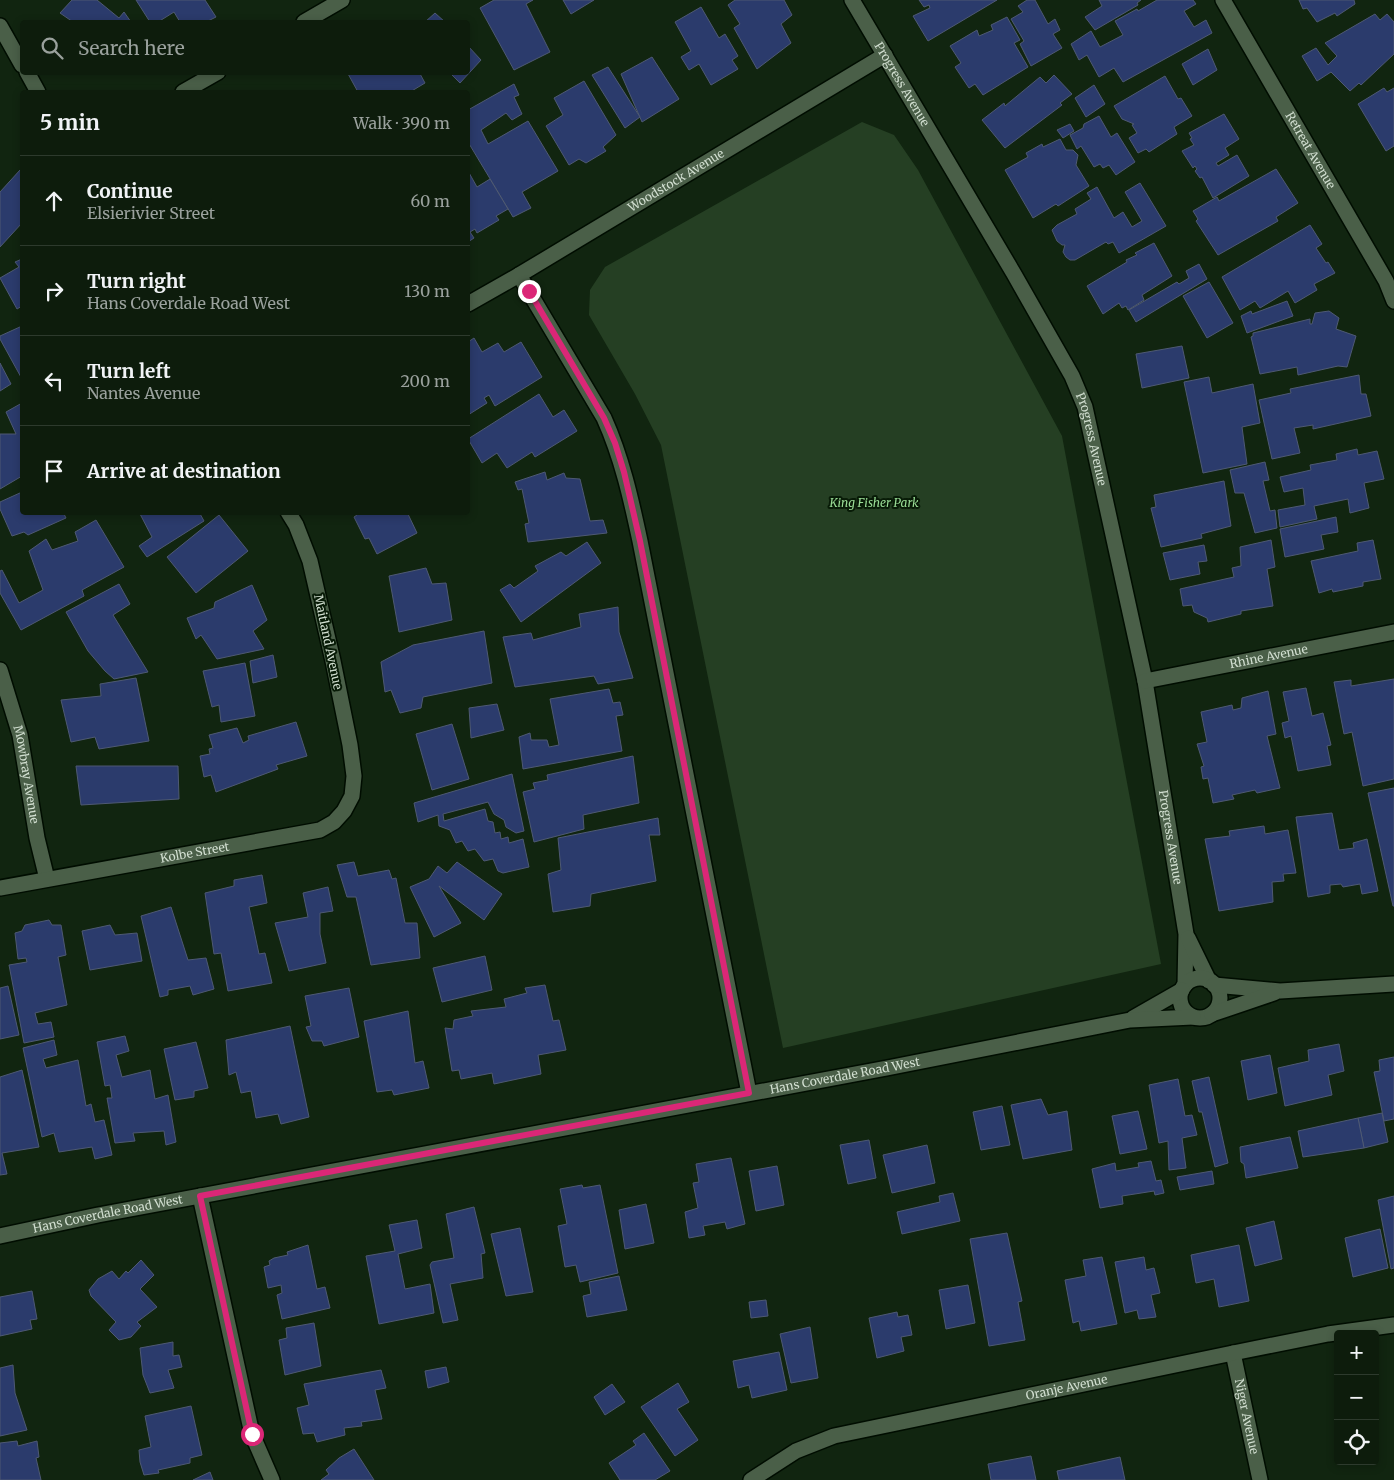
<!DOCTYPE html>
<meta charset="utf-8">
<style>
body{margin:0;font-family:Merriweather,serif;background:#162515;color:#f1f3f6}
.controls{position:absolute;right:15px;bottom:15px;display:grid;overflow:hidden;border-radius:5px;box-shadow:0 2px 8px #0003}
.controls button{width:45px;height:45px;display:grid;place-items:center;padding:0;border:0;border-bottom:1px solid #2d3a2d;background:#0d1c0c;color:#f1f3f6;font:25px sans-serif}
.stop{position:absolute;width:15px;height:15px;margin:-11px;border:4px solid #db2777;border-radius:50%;background:#fff}
.stop.end{background:#db2777;border-color:#fff;box-shadow:0 1px 5px #0008}
.list{margin:0;padding:0;list-style:none}
h2{display:flex;justify-content:space-between;align-items:center;height:65px;margin:0;padding:0 20px;font-size:21px}
h2 small{font-size:16px;font-weight:400;color:#9aa19d}
.list li{display:grid;grid-template-columns:32px 1fr auto;gap:15px;align-items:center;box-sizing:border-box;height:90px;padding:0 20px;border-top:1px solid #2d3a2d}
.list b{display:block;font-size:19px;white-space:nowrap}
.list p{margin:0;font-size:16px;white-space:nowrap;color:#9aa19d}
.list em{font-size:16px;font-style:normal;color:#9aa19d}
.icon{flex:none;width:28px;height:28px;fill:none;stroke:currentColor;stroke-width:2;stroke-linecap:round;stroke-linejoin:round}
.map{position:relative;flex:none;width:1394px;height:1480px;overflow:hidden}
.search{position:absolute;background:#0d1c0c;box-shadow:0 2px 8px #0003;left:20px;top:20px;width:450px;height:55px;display:flex;align-items:center;gap:12px;box-sizing:border-box;padding:0 18px;border-radius:5px;color:#9aa19d;font-size:19px}
.panel{position:absolute;background:#0d1c0c;box-shadow:0 2px 8px #0003;left:20px;top:90px;width:450px;height:425px;border-radius:5px}
.map>svg:first-child{display:block}
</style>
<div class="map">
<svg width="1394" height="1480" viewBox="0 0 1394 1480">
<rect width="100%" height="100%" fill="#112510"/>
<!-- green -->
<polygon fill="#253f23" points="862,122 894,135 918,170 1062,436 1161,964 783,1048 661,445 635,394 589,315 590,290 605,267"/>
<!-- building -->
<g fill="#2b3b6c" stroke="#4e5973">
<polygon points="72,0 97,0 119,18 124,12 131,22 73,22 60,13"/>
<polygon points="136,0 205,0 216,17 206,22 196,22 194,21 192,22 180,22 174,12 158,22 150,22"/>
<polygon points="494,0 533,0 526,4 550,52 514,70 480,8"/>
<polygon points="563,0 594,0 571,14"/>
<polygon points="735,0 784,0 792,15 781,24 791,43 757,69 734,28 740,24 728,5"/>
<polygon points="919,0 997,0 928,41 913,16 930,8 929,5 924,7"/>
<polygon points="1027,0 1035,0 1048,24 1055,19 1060,30 1053,34 1062,48 1031,66 1020,44 1024,41 1011,19 1023,12 1018,6"/>
<polygon points="1099,0 1141,0 1137,3 1138,5 1095,30 1085,17 1102,6"/>
<polygon points="1157,0 1193,0 1196,4 1184,11 1194,27 1206,20 1212,33 1123,82 1114,68 1099,77 1087,55 1079,60 1071,44 1091,31 1100,47 1123,35 1115,21 1137,9 1138,11"/>
<polygon points="1299,0 1354,0 1355,4 1337,16 1335,13 1317,22 1307,8 1303,9"/>
<polygon points="701,7 719,38 725,34 738,56 732,60 738,69 711,85 699,64 689,70 681,57 691,51 675,22"/>
<polygon points="435,13 445,22 425,22"/>
<polygon points="1375,14 1380,20 1387,14 1394,22 1394,54 1361,85 1359,83 1350,91 1331,72 1317,81 1302,56 1316,48 1328,65 1337,56 1325,43"/>
<polygon points="1007,17 1020,40 1014,43 1028,67 983,95 975,84 969,88 955,67 961,63 950,46 977,30 979,36 993,30 991,25"/>
<polygon points="468,46 481,60 460,83 449,72 468,72"/>
<polygon points="1208,49 1217,70 1193,85 1182,64"/>
<polygon points="652,57 679,99 642,122 621,74"/>
<polygon points="608,67 640,117 625,128 592,75"/>
<polygon points="347,72 419,72 425,83 410,92 358,92"/>
<polygon points="1054,75 1072,94 1060,103 1062,105 1005,148 982,120 1004,103 1005,106 1040,77 1046,83"/>
<polygon points="1165,76 1178,99 1181,98 1192,116 1174,127 1177,134 1149,152 1146,149 1138,153 1129,138 1137,133 1132,125 1134,124 1122,119 1114,106"/>
<polygon points="584,81 616,135 603,147 606,151 586,163 579,159 569,165 546,126 563,115 554,98"/>
<polygon points="514,84 519,95 514,97 522,114 512,120 506,113 481,130 488,144 528,121 558,171 522,192 531,208 513,217 468,142 468,110"/>
<polygon points="1094,85 1105,104 1086,117 1075,98"/>
<polygon points="1384,88 1387,92 1394,88 1394,146 1386,151 1358,104"/>
<polygon points="1224,114 1239,139 1225,148 1229,155 1216,163 1218,166 1237,155 1249,176 1213,198 1202,177 1200,178 1195,171 1197,169 1195,166 1193,168 1182,151 1194,145 1190,139 1192,138 1189,133"/>
<polygon points="1099,116 1111,137 1117,133 1135,162 1116,175 1109,165 1103,168 1100,164 1094,167 1081,146 1077,149 1070,135 1083,128 1084,124"/>
<polygon points="1070,124 1074,131 1063,138 1057,130"/>
<polygon points="1060,139 1066,150 1073,150 1078,155 1076,165 1089,186 1058,206 1056,204 1033,218 1005,170 1028,157 1026,153 1042,144 1043,147"/>
<polygon points="1276,169 1298,203 1276,217 1278,221 1218,255 1196,221 1198,219 1193,211 1217,197 1219,201"/>
<polygon points="20,170 22,172 22,223 0,247 0,192"/>
<polygon points="468,171 477,187 490,179 508,209 496,216 499,220 477,233 475,229 470,232 474,238 468,242"/>
<polygon points="1140,183 1166,226 1119,253 1113,242 1108,244 1106,242 1075,260 1070,260 1066,257 1063,252 1065,245 1062,245 1057,241 1052,230 1057,225 1077,214 1075,209 1091,199 1087,193 1097,187 1114,218 1123,212 1132,227 1142,221 1125,192"/>
<polygon points="1310,225 1322,244 1316,248 1326,263 1328,262 1335,273 1314,284 1317,290 1295,303 1288,291 1260,308 1255,301 1240,310 1222,277"/>
<polygon points="1154,243 1172,276 1142,295 1144,300 1128,310 1126,306 1122,308 1119,303 1103,314 1087,286 1127,262 1126,260 1137,255 1135,253"/>
<polygon points="22,259 22,306 17,309 0,278 19,267 15,262"/>
<polygon points="1199,264 1207,279 1136,322 1129,310 1177,282 1179,284 1189,278 1186,271"/>
<polygon points="1209,282 1233,323 1207,338 1183,296"/>
<polygon points="1287,301 1293,316 1247,333 1241,316 1251,311 1252,314"/>
<polygon points="1329,311 1339,318 1336,329 1356,336 1347,367 1338,366 1298,375 1297,367 1260,374 1251,337 1253,336 1253,333 1310,319 1310,324 1312,324 1315,313"/>
<polygon points="22,326 22,379 0,339 0,336"/>
<polygon points="474,338 482,352 498,343 504,352 521,342 542,377 495,406 489,395 484,398 487,403 468,415 468,342"/>
<polygon points="1182,346 1189,378 1142,388 1136,354"/>
<polygon points="0,363 11,384 0,391"/>
<polygon points="1359,375 1361,394 1366,394 1371,416 1313,429 1313,425 1294,428 1300,453 1272,459 1259,400 1291,393 1290,389"/>
<polygon points="1209,377 1212,393 1253,384 1260,423 1242,427 1247,464 1203,473 1184,382"/>
<polygon points="539,394 553,417 564,410 577,431 535,457 532,452 507,468 497,453 482,463 468,439"/>
<polygon points="22,403 22,476 0,489 0,434 16,434 6,412"/>
<polygon points="1357,449 1358,455 1377,451 1384,479 1364,483 1369,508 1350,513 1348,499 1314,506 1317,519 1280,527 1278,510 1305,505 1303,488 1284,492 1280,477 1311,470 1310,465 1337,460 1336,454"/>
<polygon points="1265,462 1269,480 1263,481 1270,511 1275,510 1277,528 1255,533 1244,493 1235,493 1230,470"/>
<polygon points="545,472 547,480 564,473 566,478 580,479 590,521 603,520 607,533 528,542 525,524 529,523 522,489 518,490 515,482"/>
<polygon points="1224,481 1231,526 1201,534 1202,538 1161,547 1151,508 1156,507 1154,495"/>
<polygon points="22,492 22,512 63,512 66,518 28,535 24,532 12,536 0,509 0,502"/>
<polygon points="139,512 199,512 204,521 147,557 139,546 152,537"/>
<polygon points="356,512 407,512 417,533 377,554 369,538 365,539 354,517 357,515"/>
<polygon points="219,515 248,551 196,593 167,557"/>
<polygon points="1336,517 1338,532 1321,535 1324,549 1285,557 1280,529"/>
<polygon points="96,520 124,567 82,590 84,596 21,630 0,593 0,571 2,570 19,603 43,590 29,551 46,539 52,550 78,541 75,532"/>
<polygon points="1271,540 1275,567 1267,569 1273,606 1241,611 1241,614 1208,622 1207,618 1194,612 1192,605 1183,606 1180,589 1234,577 1232,568 1241,566 1240,547"/>
<polygon points="1373,540 1381,579 1363,582 1363,586 1333,592 1332,589 1319,593 1311,561 1358,551 1357,543"/>
<polygon points="587,542 601,563 521,622 500,590 510,584 514,588 538,571 535,566 561,552 566,556"/>
<polygon points="1204,545 1207,561 1198,562 1200,574 1170,580 1163,553"/>
<polygon points="426,568 432,584 446,583 452,620 399,632 389,576"/>
<polygon points="119,584 130,604 113,615 148,672 114,679 105,671 88,651 66,612"/>
<polygon points="252,585 267,620 253,631 264,649 217,659 201,635 196,639 187,618 214,608 215,602"/>
<polygon points="618,607 619,632 633,678 598,684 594,676 515,687 503,637 531,633 533,640 581,627 579,614"/>
<polygon points="484,631 492,683 423,697 421,708 400,713 391,690 385,692 381,662 413,645"/>
<polygon points="273,655 277,677 253,683 250,661"/>
<polygon points="245,663 255,716 221,722 219,705 212,707 203,671"/>
<polygon points="136,678 149,741 99,749 95,737 71,742 61,700 101,696 100,684"/>
<polygon points="1394,679 1394,779 1363,786 1352,732 1344,734 1334,682 1351,680 1351,686"/>
<polygon points="1306,688 1312,716 1323,713 1331,745 1327,746 1331,765 1298,771 1291,736 1285,738 1282,723 1289,721 1283,692"/>
<polygon points="609,689 613,703 620,702 623,715 616,716 622,751 523,769 519,737 530,733 531,740 547,740 549,747 559,745 550,699"/>
<polygon points="1268,691 1276,734 1267,736 1280,788 1257,793 1255,790 1232,795 1234,799 1213,803 1208,778 1203,779 1201,767 1204,766 1197,744 1207,742 1201,712 1232,705 1233,710 1241,708 1242,698"/>
<polygon points="497,704 504,730 471,738 469,708"/>
<polygon points="296,722 307,756 276,765 278,769 216,792 211,775 204,777 200,756 210,754 209,749 213,748 209,735 237,728 243,743 249,740 248,736"/>
<polygon points="452,724 469,779 432,790 416,734"/>
<polygon points="633,756 639,803 583,815 584,829 534,842 523,792 535,789 533,783 548,780 547,775"/>
<polygon points="76,766 178,766 179,799 81,805"/>
<polygon points="512,774 524,831 516,833 506,827 504,820 494,814 488,802 443,814 444,821 485,809 488,821 493,822 495,833 500,832 501,839 508,837 509,843 523,839 529,867 503,873 498,871 493,859 484,861 475,849 468,851 462,841 456,843 450,830 439,826 438,815 418,822 414,803"/>
<polygon points="1394,788 1394,906 1393,906 1368,793"/>
<polygon points="1332,813 1339,850 1354,848 1353,843 1367,839 1378,891 1362,894 1360,884 1343,887 1341,884 1330,885 1330,893 1308,897 1296,817"/>
<polygon points="658,818 660,835 649,835 656,881 591,894 590,906 553,912 548,874 561,870 558,838"/>
<polygon points="1264,826 1265,834 1288,830 1296,873 1283,874 1284,881 1272,882 1273,902 1219,911 1205,839 1230,836 1229,831"/>
<polygon points="354,862 358,876 389,870 392,879 396,878 405,923 417,923 420,958 371,965 356,897 347,897 337,865"/>
<polygon points="457,862 502,894 484,920 439,886 461,923 434,937 410,887 429,879 438,866 447,873"/>
<polygon points="262,875 267,903 249,907 259,954 265,953 272,983 228,991 221,953 214,954 205,893 234,886 234,880"/>
<polygon points="328,887 333,911 320,913 320,934 326,963 289,971 275,923 308,917 303,893"/>
<polygon points="171,907 188,960 206,958 214,989 193,995 190,986 168,990 168,995 160,997 141,916"/>
<polygon points="49,920 52,925 61,925 66,955 58,957 67,1005 35,1013 38,1024 51,1022 54,1037 24,1043 9,965 27,962 26,958 18,959 15,933 22,931 25,925"/>
<polygon points="110,925 115,935 137,933 142,961 90,970 82,931"/>
<polygon points="485,956 492,990 442,1002 433,968"/>
<polygon points="545,985 553,1021 559,1020 566,1050 538,1055 541,1074 494,1084 492,1073 461,1079 459,1070 452,1071 445,1028 453,1029 454,1020 473,1016 471,1011 506,1007 504,999 527,993 525,988"/>
<polygon points="8,986 19,1035 0,1039 0,988"/>
<polygon points="349,988 359,1037 324,1046 322,1041 312,1041 306,1027 311,1026 305,996"/>
<polygon points="408,1011 415,1063 423,1061 429,1088 394,1095 392,1090 377,1092 364,1021"/>
<polygon points="290,1026 309,1117 281,1124 278,1114 256,1118 251,1091 241,1093 236,1072 229,1075 226,1040"/>
<polygon points="125,1036 129,1051 116,1055 122,1077 150,1070 155,1099 168,1095 176,1142 166,1145 164,1131 133,1133 135,1141 115,1143 107,1098 112,1098 110,1085 105,1086 97,1042"/>
<polygon points="54,1040 57,1055 43,1059 46,1068 78,1060 86,1106 91,1104 95,1122 104,1120 112,1155 95,1159 92,1147 59,1152 54,1133 42,1137 23,1048"/>
<polygon points="196,1042 208,1088 194,1091 194,1097 175,1100 164,1049"/>
<polygon points="1339,1044 1344,1071 1328,1075 1332,1095 1285,1106 1278,1068 1309,1061 1308,1050"/>
<polygon points="1270,1055 1277,1093 1248,1100 1241,1061"/>
<polygon points="1394,1057 1394,1119 1384,1121 1374,1072 1380,1071 1379,1060"/>
<polygon points="22,1070 39,1147 2,1153 7,1174 0,1175 0,1077"/>
<polygon points="1209,1077 1228,1163 1215,1167 1202,1112 1199,1112 1192,1081"/>
<polygon points="1178,1079 1185,1116 1192,1115 1197,1135 1182,1138 1186,1168 1169,1170 1168,1141 1159,1143 1149,1085"/>
<polygon points="1041,1099 1048,1115 1067,1111 1072,1150 1023,1159 1011,1105"/>
<polygon points="1002,1106 1010,1145 981,1150 973,1112"/>
<polygon points="1138,1111 1147,1149 1120,1154 1112,1116"/>
<polygon points="1382,1113 1388,1142 1364,1148 1358,1118"/>
<polygon points="1358,1118 1364,1148 1303,1157 1298,1131"/>
<polygon points="1290,1137 1298,1168 1246,1178 1244,1164 1241,1162 1240,1147"/>
<polygon points="869,1140 876,1178 848,1184 840,1145"/>
<polygon points="927,1145 935,1183 892,1193 883,1155"/>
<polygon points="731,1158 745,1224 727,1229 725,1222 703,1226 705,1235 689,1238 685,1212 698,1208 693,1183 699,1182 696,1164"/>
<polygon points="1151,1161 1156,1181 1161,1180 1164,1193 1155,1195 1154,1191 1122,1196 1123,1204 1100,1208 1092,1169 1115,1163 1116,1171 1139,1167 1138,1163"/>
<polygon points="777,1166 784,1205 756,1211 749,1171"/>
<polygon points="1212,1171 1214,1184 1180,1190 1177,1177"/>
<polygon points="582,1185 583,1188 600,1185 618,1273 580,1282 576,1265 565,1267 558,1226 567,1224 560,1189"/>
<polygon points="953,1193 960,1221 902,1234 897,1212 940,1202 939,1196"/>
<polygon points="1394,1196 1394,1268 1391,1269 1378,1200"/>
<polygon points="646,1204 654,1243 625,1249 619,1210"/>
<polygon points="474,1207 485,1253 481,1254 483,1278 450,1284 458,1320 443,1323 430,1265 432,1262 454,1258 446,1214"/>
<polygon points="417,1220 422,1248 398,1254 405,1289 430,1284 434,1313 379,1324 366,1256 395,1251 389,1225"/>
<polygon points="1274,1221 1282,1259 1255,1266 1246,1228"/>
<polygon points="520,1228 533,1292 506,1296 491,1234"/>
<polygon points="1380,1229 1388,1268 1353,1277 1345,1238"/>
<polygon points="1007,1233 1022,1301 1018,1302 1025,1340 989,1346 970,1239"/>
<polygon points="308,1245 317,1289 325,1287 330,1308 282,1319 277,1295 282,1293 281,1285 268,1288 264,1267 270,1265 269,1261 274,1258 288,1255 287,1252"/>
<polygon points="1239,1245 1249,1301 1219,1307 1214,1279 1196,1283 1191,1255"/>
<polygon points="1102,1257 1117,1324 1081,1331 1079,1321 1073,1323 1065,1280 1086,1276 1083,1260"/>
<polygon points="1144,1257 1146,1270 1154,1268 1160,1293 1151,1295 1156,1317 1139,1319 1137,1310 1125,1313 1115,1262"/>
<polygon points="141,1260 154,1275 140,1289 157,1307 137,1322 141,1326 131,1337 119,1340 109,1330 116,1322 91,1296 89,1290 98,1279 112,1271 119,1279 126,1271 128,1273"/>
<polygon points="619,1276 627,1310 587,1317 583,1296 591,1294 589,1282"/>
<polygon points="968,1285 975,1323 946,1329 939,1290"/>
<polygon points="32,1291 37,1319 30,1320 32,1329 0,1336 0,1297"/>
<polygon points="766,1300 768,1316 751,1318 749,1302"/>
<polygon points="897,1312 898,1317 908,1315 912,1335 901,1337 904,1351 877,1358 869,1318"/>
<polygon points="314,1323 321,1366 285,1375 279,1340 287,1338 286,1328"/>
<polygon points="810,1327 818,1378 791,1383 780,1334"/>
<polygon points="173,1342 173,1356 179,1355 182,1367 168,1370 174,1388 150,1393 143,1375 140,1348"/>
<polygon points="779,1352 787,1390 752,1398 749,1385 738,1388 733,1361"/>
<polygon points="13,1365 15,1393 27,1430 0,1436 0,1368"/>
<polygon points="446,1367 449,1382 428,1388 425,1371"/>
<polygon points="381,1370 386,1388 375,1390 382,1419 361,1422 362,1426 344,1428 345,1435 317,1442 314,1433 303,1434 297,1408 309,1405 304,1384"/>
<polygon points="678,1383 689,1402 677,1409 698,1440 675,1456 641,1407"/>
<polygon points="612,1384 625,1402 605,1415 594,1397"/>
<polygon points="191,1406 202,1455 190,1458 190,1463 158,1470 159,1473 144,1475 140,1462 139,1450 151,1447 145,1416"/>
<polygon points="644,1433 670,1471 655,1480 620,1480 609,1463 636,1445 633,1441"/>
<polygon points="17,1441 18,1446 37,1441 39,1457 36,1458 41,1480 0,1480 0,1443"/>
<polygon points="354,1449 374,1480 321,1480 329,1474 326,1470 339,1458"/>
<polygon points="1031,1456 1036,1480 991,1480 988,1464"/>
<polygon points="1120,1457 1125,1480 1059,1480 1057,1471"/>
<polygon points="210,1472 213,1480 193,1480"/>
</g>
<g fill="none" stroke-linecap="round" stroke-linejoin="round">
<defs>
<g id="minor">
<path id="s1" d="M852,0L1014,274L1072,376L1085,407L1145,681L1186,934L1185,985"/>
<path id="s2" d="M1223,0L1386,281L1394,301"/>
<polyline points="304,22 342,0"/>
<polyline points="0,26 22,65"/>
<polyline points="27,72 38,92"/>
<polyline points="183,92 218,72"/>
<path d="M519,275L604,418C622,458 631,499 640,541L749,1093"/>
<path id="s3" d="M468,304L519,275L885,55"/>
<path id="s4" d="M0,670L20,735L37,838L47,879"/>
<path id="s5" d="M1145,681L1394,632"/>
<path id="s6" d="M0,888L320,830L334,822L344,811L352,796L354,776L350,745L333,661L310,561L296,525L288,512"/>
<polyline points="1188,938 1209,981"/>
<polyline points="200,1196 252,1434 272,1480"/>
<path id="s7" d="M1233,1353L1260,1480"/>
<path id="s8" d="M751,1480L796,1451L834,1436L1233,1353L1328,1334L1394,1325"/>
</g>
<g id="tertiary">
<circle cx="1200" cy="998" r="20"/>
<polyline points="1214,985 1280,991 1394,984"/>
<polyline points="1212,1014 1274,993"/>
<polyline points="1133,1018 1182,990"/>
<path id="s9" d="M0,1236L98,1215L887,1068L1130,1020L1193,1017"/>
</g>
</defs>
<!-- minor casing -->
<use href="#minor" stroke="#000d00" stroke-width="18"/>
<!-- tertiary casing -->
<use href="#tertiary" stroke="#000d00" stroke-width="18"/>
<!-- minor -->
<use href="#minor" stroke="#4a5f48" stroke-width="15"/>
<!-- tertiary -->
<use href="#tertiary" stroke="#4a5f48" stroke-width="15"/>
</g>
<g fill="none" stroke-linecap="round" stroke-linejoin="round">
<!-- route -->
<polyline stroke="#db2777" stroke-width="6" points="252,1434 200,1196 749,1093 640,541 624,472 615,443 604,418 529,291"/>
</g>
<g text-anchor="middle" stroke-width="4" stroke-linejoin="round" paint-order="stroke">
<!-- street labels -->
<g font-size="12" fill="#d1ded0" stroke="#081b07">
<text dy="4" stroke="none"><textPath href="#s1" startOffset="98">Progress Avenue</textPath></text>
<text dy="4" stroke="none"><textPath href="#s2" startOffset="174">Retreat Avenue</textPath></text>
<text dy="4" stroke="none"><textPath href="#s3" startOffset="242">Woodstock Avenue</textPath></text>
<text dy="4" stroke="none"><textPath href="#s1" startOffset="502">Progress Avenue</textPath></text>
<text transform="translate(328 642) rotate(78)" y="4">Maitland Avenue</text>
<text dy="4" stroke="none"><textPath href="#s5" startOffset="126">Rhine Avenue</textPath></text>
<text dy="4" stroke="none"><textPath href="#s4" startOffset="108">Mowbray Avenue</textPath></text>
<text dy="4" stroke="none"><textPath href="#s1" startOffset="908">Progress Avenue</textPath></text>
<text dy="4" stroke="none"><textPath href="#s6" startOffset="198">Kolbe Street</textPath></text>
<text dy="4" stroke="none"><textPath href="#s9" startOffset="860">Hans Coverdale Road West</textPath></text>
<text dy="4" stroke="none"><textPath href="#s9" startOffset="110">Hans Coverdale Road West</textPath></text>
<text dy="4" stroke="none"><textPath href="#s8" startOffset="332">Oranje Avenue</textPath></text>
<text dy="4" stroke="none"><textPath href="#s7" startOffset="65">Niger Avenue</textPath></text>
</g>
<!-- park labels -->
<g font-size="12" font-style="italic" fill="#99dc95" stroke="#081b07">
<text x="874" y="507">King Fisher Park</text>
</g>
</g>
</svg>
<div class="controls">
<button>+</button>
<button>−</button>
<button><svg class="icon" aria-label="locate" viewBox="0 0 24 24"><circle cx="12" cy="12" r="6"/><path d="M12 2v4M12 18v4M2 12h4M18 12h4"/></svg></button>
</div>
<div class="stop" style="left:252px;top:1434px"></div>
<div class="stop end" style="left:529px;top:291px"></div>
<div class="search"><svg class="icon" aria-label="search" viewBox="0 0 24 24"><circle cx="10" cy="10" r="6"/><path d="M15 15l6 6"/></svg>Search here</div>
<section class="panel">
<h2>5 min<small>Walk · 390 m</small></h2>
<ul class="list">
<li><svg class="icon" aria-label="ahead" viewBox="0 0 24 24"><path d="M12 20V5M6 11l6-6 6 6"/></svg><div><b>Continue</b><p>Elsierivier Street</p></div><em>60 m</em></li>
<li><svg class="icon" aria-label="right" viewBox="0 0 24 24"><path d="M7 20v-9h11M14 6l5 5-5 5"/></svg><div><b>Turn right</b><p>Hans Coverdale Road West</p></div><em>130 m</em></li>
<li><svg class="icon" aria-label="left" viewBox="0 0 24 24"><path d="M17 20v-9H6M10 6l-5 5 5 5"/></svg><div><b>Turn left</b><p>Nantes Avenue</p></div><em>200 m</em></li>
<li><svg class="icon" aria-label="arrive" viewBox="0 0 24 24"><path d="M6 21V4h12l-3 4 3 4H6"/></svg><div><b>Arrive at destination</b></div></li>
</ul>
</section>
</div>
